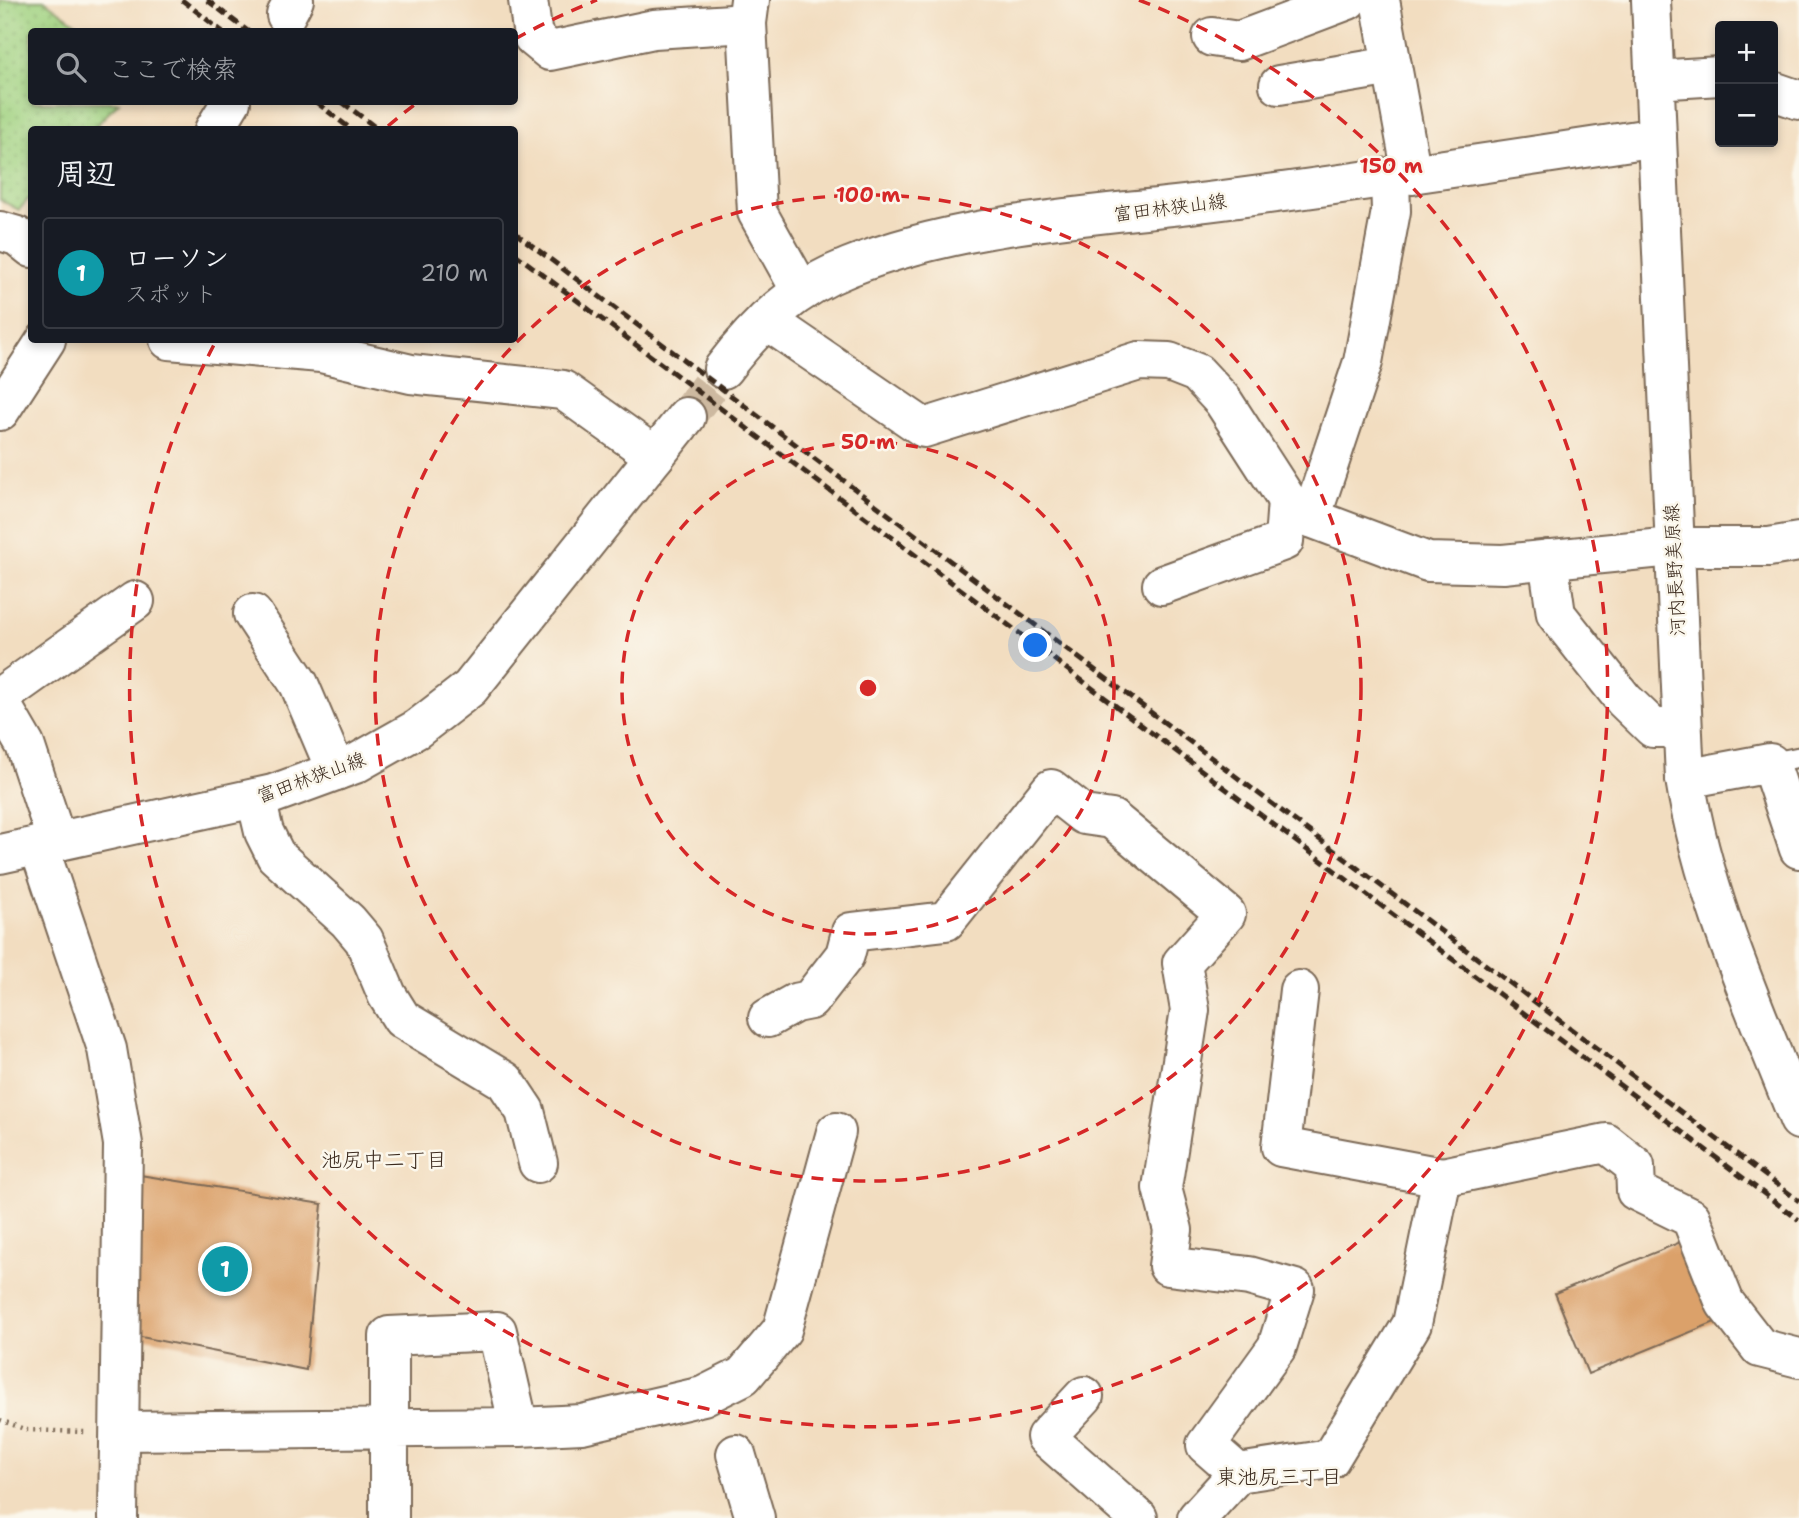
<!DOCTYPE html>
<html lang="ja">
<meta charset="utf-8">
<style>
body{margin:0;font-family:"Shantell Sans","Klee One",sans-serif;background:#242831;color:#f1f3f6}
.controls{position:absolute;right:21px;top:21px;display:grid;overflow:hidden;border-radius:7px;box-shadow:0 4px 10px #0003}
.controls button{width:63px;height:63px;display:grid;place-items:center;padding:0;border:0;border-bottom:2px solid #363941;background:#171b24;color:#f1f3f6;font:35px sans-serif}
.you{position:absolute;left:1036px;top:646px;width:24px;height:24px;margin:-18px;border:5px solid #fff;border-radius:50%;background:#1a73e8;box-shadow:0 0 0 10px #1a73e833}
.badge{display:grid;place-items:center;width:46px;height:46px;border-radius:50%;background:#0f766e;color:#fff;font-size:23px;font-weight:700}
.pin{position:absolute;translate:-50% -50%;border:4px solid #fff;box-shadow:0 2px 7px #0006}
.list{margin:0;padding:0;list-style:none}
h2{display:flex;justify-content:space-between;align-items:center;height:91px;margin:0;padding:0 28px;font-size:30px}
h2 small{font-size:23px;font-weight:400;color:#9ea1a6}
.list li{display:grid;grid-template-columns:46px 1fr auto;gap:21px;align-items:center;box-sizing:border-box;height:112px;margin:0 14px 14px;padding:0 14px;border:2px solid #363941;border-radius:7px}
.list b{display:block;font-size:26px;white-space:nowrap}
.list p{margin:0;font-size:23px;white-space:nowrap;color:#9ea1a6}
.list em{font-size:23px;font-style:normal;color:#9ea1a6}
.icon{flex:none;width:38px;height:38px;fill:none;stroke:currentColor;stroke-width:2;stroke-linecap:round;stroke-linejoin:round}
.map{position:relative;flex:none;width:1799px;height:1518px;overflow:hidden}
.search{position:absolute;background:#171b24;box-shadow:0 4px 10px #0003;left:28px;top:28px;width:490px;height:77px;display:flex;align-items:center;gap:18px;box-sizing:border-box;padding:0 24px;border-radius:7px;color:#9ea1a6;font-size:26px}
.panel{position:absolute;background:#171b24;box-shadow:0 4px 10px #0003;left:28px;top:126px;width:490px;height:217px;border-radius:7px}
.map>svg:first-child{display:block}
</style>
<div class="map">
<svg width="1799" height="1518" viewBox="0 0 1799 1518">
<defs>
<pattern id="grass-dots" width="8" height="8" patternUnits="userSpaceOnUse" patternTransform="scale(1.75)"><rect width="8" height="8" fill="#a0d281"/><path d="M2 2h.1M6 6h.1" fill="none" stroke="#8bb46f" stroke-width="1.8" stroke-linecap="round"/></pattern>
</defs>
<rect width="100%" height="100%" fill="#fbf7ec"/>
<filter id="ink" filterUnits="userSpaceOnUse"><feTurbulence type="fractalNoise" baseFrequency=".0143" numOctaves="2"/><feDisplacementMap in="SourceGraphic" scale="14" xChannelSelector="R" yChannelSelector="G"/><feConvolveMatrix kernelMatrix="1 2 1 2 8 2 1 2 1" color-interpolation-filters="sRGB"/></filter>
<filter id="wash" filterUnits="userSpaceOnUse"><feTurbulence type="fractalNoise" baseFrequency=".00686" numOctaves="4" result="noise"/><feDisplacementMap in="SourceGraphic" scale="28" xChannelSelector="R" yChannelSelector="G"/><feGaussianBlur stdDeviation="1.57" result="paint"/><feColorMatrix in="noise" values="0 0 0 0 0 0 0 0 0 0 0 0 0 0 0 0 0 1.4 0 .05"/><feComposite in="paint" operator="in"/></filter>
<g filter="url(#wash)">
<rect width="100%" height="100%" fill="#f2ddc0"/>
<!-- grass -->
<polygon fill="url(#grass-dots)" stroke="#6e7e50" stroke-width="2" points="0,0 44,0 87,31 32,32 32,102 119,102 93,129 32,130 31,196 19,210 0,200"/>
<g id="blocks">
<!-- building -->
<g fill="#dba16a">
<polygon points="140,1175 322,1204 306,1370 131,1335"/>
<polygon points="1688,1239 1720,1320 1588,1374 1555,1293"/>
</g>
</g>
</g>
<g filter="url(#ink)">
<use href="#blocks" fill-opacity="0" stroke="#7b6957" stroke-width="2"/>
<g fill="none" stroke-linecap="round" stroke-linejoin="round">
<!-- secondary-tunnel -->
<polyline stroke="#cdb9a0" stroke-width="38" stroke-dasharray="38 19" stroke-linecap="butt" points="686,417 723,369"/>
<defs>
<polyline id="lane" points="1770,763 1799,757"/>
<g id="street">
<polyline points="528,0 533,37 550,51 654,29 747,23"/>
<polyline points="750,0 747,23 757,212 801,291"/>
<polyline points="1380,0 1412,175"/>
<polyline points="286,15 294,0"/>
<polyline points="1212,37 1239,41 1348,0"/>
<polyline points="1654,80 1720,76"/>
<polyline points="1279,85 1392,66"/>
<polyline points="1773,91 1799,100"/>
<polyline points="214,130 231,102"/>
<polyline points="0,231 17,236 32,248"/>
<polyline points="766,320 924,428 1139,361 1169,362 1197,373 1223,401 1287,500 1311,518 1428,562 1503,564 1672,547 1769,547 1799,542"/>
<polyline points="169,340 321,353 411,374 563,390 655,456"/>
<polyline points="0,411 46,340"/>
<polyline points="1311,518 1363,362 1391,211 1390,179"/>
<polyline points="1548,559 1556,614 1624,700 1653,728 1681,728"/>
<polyline points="1162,585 1284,541 1287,500"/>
<polyline points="253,614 299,684 336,771"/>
<polyline points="0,697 135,601"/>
<polyline points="0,702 25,745 57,842"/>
<polyline points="1685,779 1770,763 1799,849"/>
<polyline points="256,798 264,832 276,856 348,921 364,940 387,995 402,1019 505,1081 525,1111 538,1163"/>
<polyline points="768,1018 795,1003 810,1000 845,955 851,932 946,921 1051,789 1084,815 1112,819 1226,914 1182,963 1190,1010 1162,1188 1173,1230 1168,1266 1249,1276 1295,1289 1277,1347 1206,1445 1238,1473"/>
<polyline points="1442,1177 1606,1143 1635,1166 1636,1191 1691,1218 1725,1303 1760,1348 1799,1358"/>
<polyline points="1084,1396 1046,1437 1138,1518"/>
<polyline points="519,1427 582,1424 703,1396 743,1376 782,1330 836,1132"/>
<polyline points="120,1431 519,1427 497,1331 389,1336 389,1518"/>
<polyline points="736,1454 755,1518"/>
<polyline points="1197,1518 1238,1473 1330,1459 1412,1324 1442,1177 1281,1147 1299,990"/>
</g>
<g id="secondary">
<path d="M1651,0L1685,779C1704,898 1755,1009 1799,1120"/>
<path d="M723,369C758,323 795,288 849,267C961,222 1088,217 1207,202C1357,183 1507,160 1657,137"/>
<polyline points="39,847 107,1049 123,1144 118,1518"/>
<polyline points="0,854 273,794 355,764 417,729 470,688 686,417"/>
</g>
</defs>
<!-- lane casing -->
<use href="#lane" stroke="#7b6957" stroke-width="23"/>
<!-- street casing -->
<use href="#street" stroke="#7b6957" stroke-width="42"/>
<!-- secondary casing -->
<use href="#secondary" stroke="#7b6957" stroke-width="42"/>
<!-- path -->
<polyline stroke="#7b6957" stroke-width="4.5" stroke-dasharray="2 5" stroke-linecap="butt" points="0,1420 27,1430 85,1432"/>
<!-- lane -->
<use href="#lane" stroke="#fff" stroke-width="19"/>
<!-- street -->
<use href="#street" stroke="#fff" stroke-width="38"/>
<!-- secondary -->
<use href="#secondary" stroke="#fff" stroke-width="38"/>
<!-- rail -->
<g stroke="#3b2a1e" stroke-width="5" stroke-dasharray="10 5" stroke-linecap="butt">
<polyline points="182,0 223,32"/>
<polyline points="207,0 249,32"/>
<polyline points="316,102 352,130"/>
<polyline points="342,102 379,130"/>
<polyline points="514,232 1799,1201"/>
<polyline points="514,253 1799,1220"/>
</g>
</g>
</g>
<!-- distance rings -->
<g fill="none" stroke="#d62828" stroke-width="3.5" stroke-dasharray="12 9">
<circle cx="868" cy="688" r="246"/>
<circle cx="868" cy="688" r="493"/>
<path d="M388 126A739 739 0 0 1 418 102M515 39A739 739 0 0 1 597 0M1139 0A739 739 0 1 1 216 341"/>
</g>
<g text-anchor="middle" stroke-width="5" stroke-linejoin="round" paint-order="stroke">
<!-- street labels -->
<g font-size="19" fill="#3b2a1e" stroke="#fbf7ec">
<text transform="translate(1170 207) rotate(-7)" y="7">富田林狭山線</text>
<text transform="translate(1674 570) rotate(-93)" y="7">河内長野美原線</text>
<text transform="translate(311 777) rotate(-20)" y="7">富田林狭山線</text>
</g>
<!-- neighbourhood labels -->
<g font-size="21" fill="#3b2a1e" stroke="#fbf7ec">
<text x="384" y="1167">池尻中二丁目</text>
<text x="1279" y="1484">東池尻三丁目</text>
</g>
</g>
<circle cx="868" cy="688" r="10" fill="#d62828" stroke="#fbf7ec" stroke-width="3.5"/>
<g font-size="21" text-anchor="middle" font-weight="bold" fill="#d62828" stroke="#fbf7ec" stroke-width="5" stroke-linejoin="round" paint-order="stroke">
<text x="1391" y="173">150 m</text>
<text x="868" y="202">100 m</text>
<text x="868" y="449">50 m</text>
</g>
</svg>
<div class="controls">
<button>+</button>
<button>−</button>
</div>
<div class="you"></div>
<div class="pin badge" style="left:225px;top:1269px;background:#0f9aa8">1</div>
<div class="search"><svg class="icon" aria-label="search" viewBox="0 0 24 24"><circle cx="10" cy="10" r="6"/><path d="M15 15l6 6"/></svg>ここで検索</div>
<section class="panel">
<h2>周辺<small></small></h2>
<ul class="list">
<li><span class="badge" style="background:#0f9aa8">1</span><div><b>ローソン</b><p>スポット</p></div><em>210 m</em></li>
</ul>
</section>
</div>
